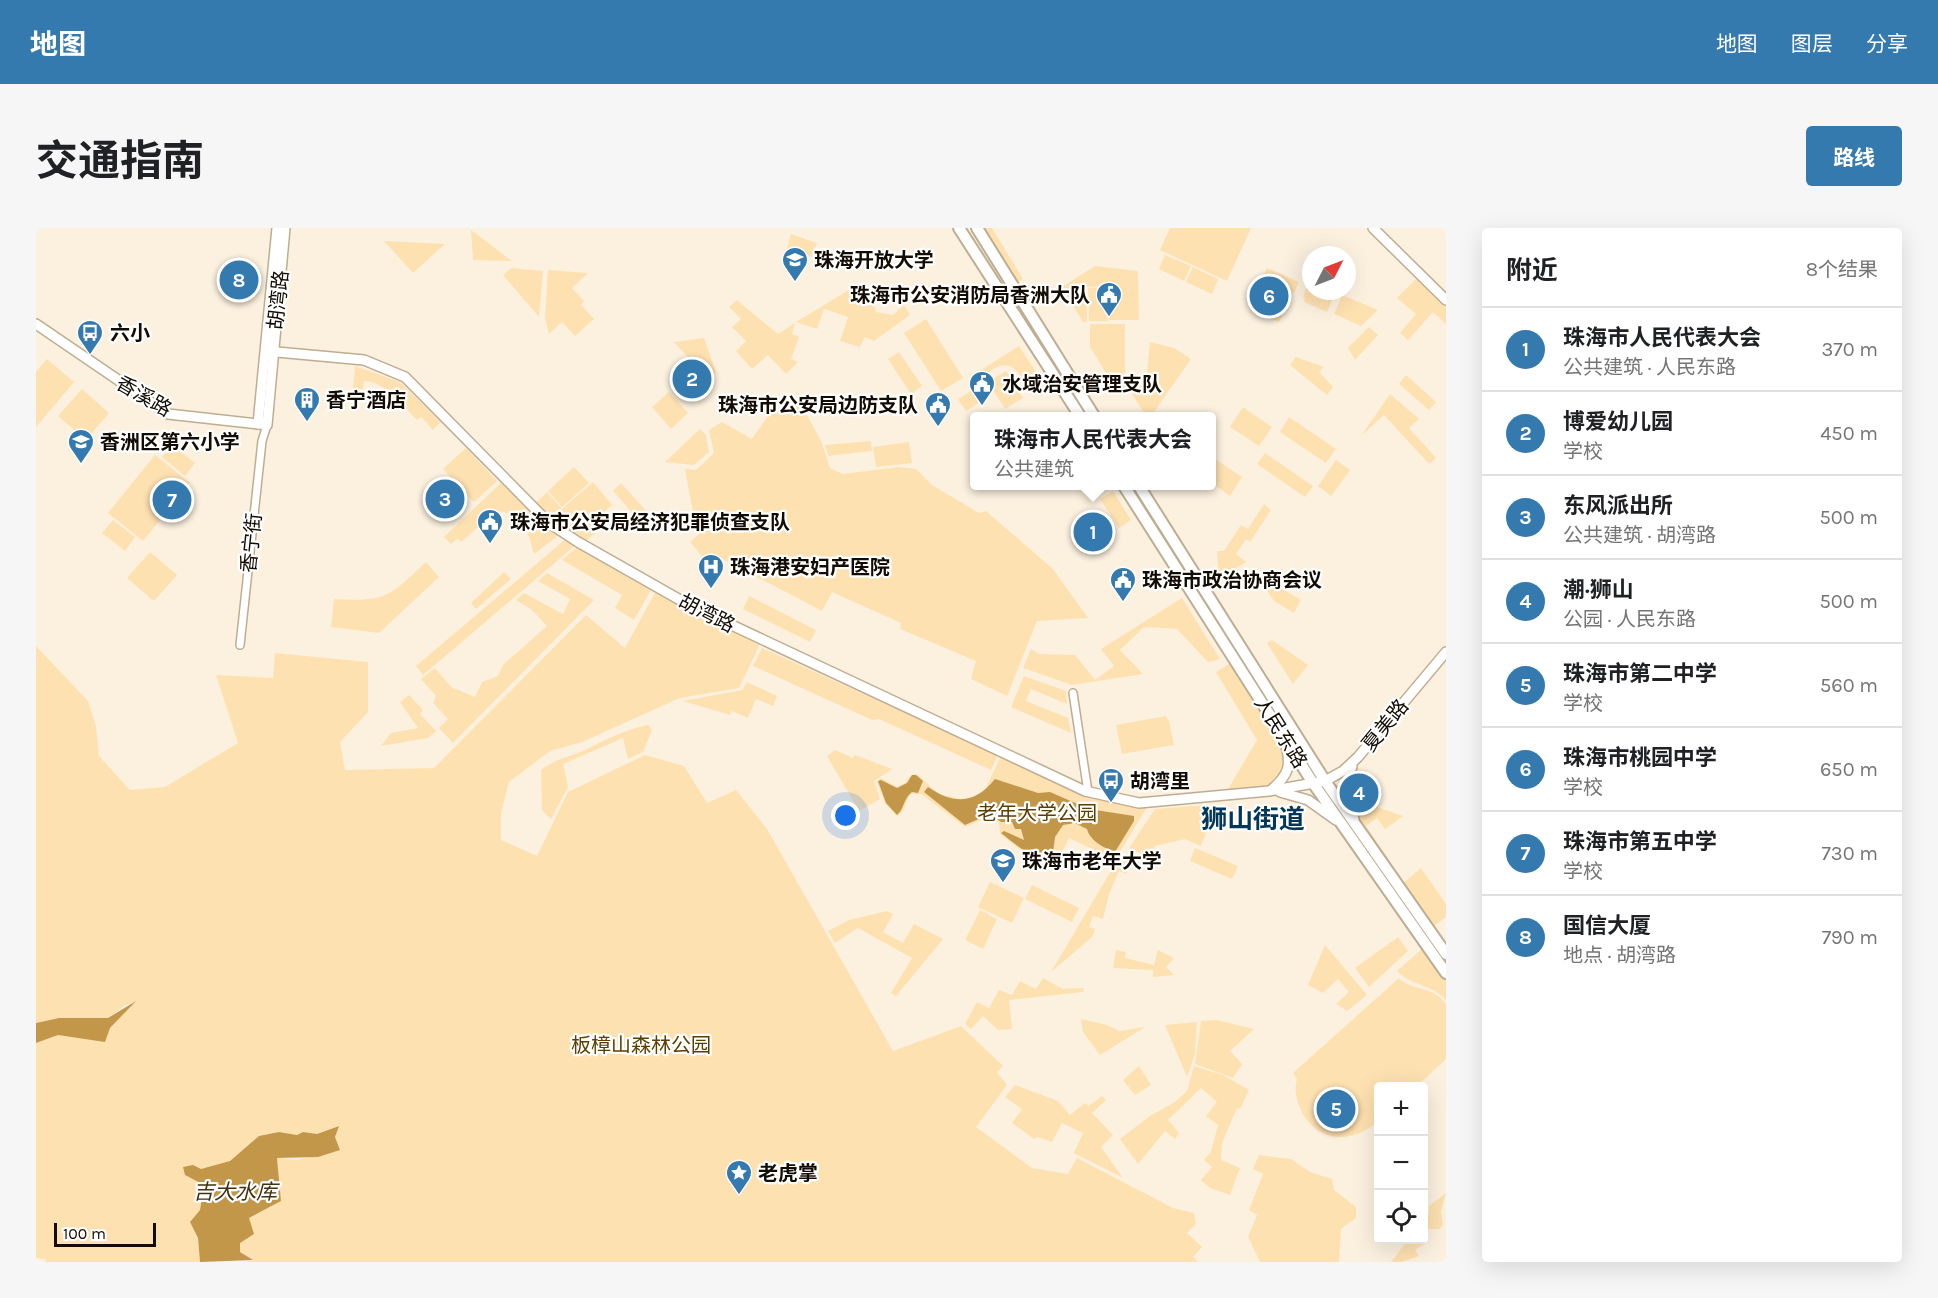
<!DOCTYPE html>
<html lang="zh">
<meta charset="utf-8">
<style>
body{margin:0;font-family:Karla,"Noto Sans SC",sans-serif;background:#f6f6f6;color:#202124}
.controls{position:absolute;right:18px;bottom:18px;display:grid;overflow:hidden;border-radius:6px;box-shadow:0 6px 24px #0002}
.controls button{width:54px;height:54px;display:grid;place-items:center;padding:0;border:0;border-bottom:2px solid #e0e0e0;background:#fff;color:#202124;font:30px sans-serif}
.compass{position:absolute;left:1266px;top:18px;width:54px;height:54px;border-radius:50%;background:#fff;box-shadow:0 6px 24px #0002;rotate:48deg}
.scale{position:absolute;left:18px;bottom:15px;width:102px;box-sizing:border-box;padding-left:6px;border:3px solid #120c04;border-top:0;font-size:16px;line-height:21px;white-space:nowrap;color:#120c04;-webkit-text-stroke:4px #fff;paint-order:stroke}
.you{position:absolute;left:810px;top:588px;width:21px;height:21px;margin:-15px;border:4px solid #fff;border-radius:50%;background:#1a73e8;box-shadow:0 0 0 9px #1a73e833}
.badge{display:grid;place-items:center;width:39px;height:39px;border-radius:50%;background:#357aaf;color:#fff;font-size:20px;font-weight:700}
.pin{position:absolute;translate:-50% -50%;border:3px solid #fff;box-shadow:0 2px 6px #0006}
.popup{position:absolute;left:934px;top:184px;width:246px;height:78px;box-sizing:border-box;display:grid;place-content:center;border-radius:6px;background:#fff;filter:drop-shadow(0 2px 4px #0005);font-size:20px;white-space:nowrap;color:#757577}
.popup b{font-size:22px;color:#202124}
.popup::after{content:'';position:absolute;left:50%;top:100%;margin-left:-12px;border:12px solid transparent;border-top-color:#fff}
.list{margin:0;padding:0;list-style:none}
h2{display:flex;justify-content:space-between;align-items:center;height:78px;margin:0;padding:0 24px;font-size:26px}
h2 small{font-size:20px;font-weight:400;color:#757577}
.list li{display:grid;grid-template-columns:39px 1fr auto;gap:18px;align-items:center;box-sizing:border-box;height:84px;padding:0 24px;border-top:2px solid #e0e0e0}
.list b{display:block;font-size:22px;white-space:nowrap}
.list p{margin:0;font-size:20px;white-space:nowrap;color:#757577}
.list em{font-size:20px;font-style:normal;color:#757577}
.icon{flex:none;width:33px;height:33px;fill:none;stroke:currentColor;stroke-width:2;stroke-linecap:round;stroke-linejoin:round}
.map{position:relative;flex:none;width:1410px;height:1034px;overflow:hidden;border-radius:6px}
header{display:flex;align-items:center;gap:36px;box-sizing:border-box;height:84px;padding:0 30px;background:#357aaf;color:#fff}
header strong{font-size:28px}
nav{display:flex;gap:33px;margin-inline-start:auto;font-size:21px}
.intro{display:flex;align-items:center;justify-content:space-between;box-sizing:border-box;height:144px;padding:0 36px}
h1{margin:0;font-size:42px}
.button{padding:15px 27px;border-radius:6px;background:#357aaf;color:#fff;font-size:21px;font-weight:700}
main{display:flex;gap:36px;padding:0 36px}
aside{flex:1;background:#fff;border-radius:6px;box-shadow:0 6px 24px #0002}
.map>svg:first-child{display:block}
</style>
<header>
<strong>地图</strong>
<nav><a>地图</a><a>图层</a><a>分享</a></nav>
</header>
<div class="intro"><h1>交通指南</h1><a class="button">路线</a></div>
<main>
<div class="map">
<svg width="1410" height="1034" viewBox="0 0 1410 1034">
<rect width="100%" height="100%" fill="#fcf1df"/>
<!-- green -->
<g fill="#fee1b1">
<polygon points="943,0 956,0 987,51 978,57"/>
<polygon points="1134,0 1215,0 1191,53 1124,22"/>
<polygon points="435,2 476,33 437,32"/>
<polygon points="755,6 781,15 776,29 751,21"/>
<polygon points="348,13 409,16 377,45"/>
<polygon points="1129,27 1155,38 1148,53 1123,41"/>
<polygon points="1059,38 1102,43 1103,92 1073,92 1072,58 1051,59 1051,94 1047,94 1026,59"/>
<polygon points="1157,39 1182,51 1176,66 1150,54"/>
<polygon points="475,40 507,43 503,89 467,47"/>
<polygon points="1231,40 1263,54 1258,65 1238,57 1233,69 1250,77 1243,94 1213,80"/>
<polygon points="512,42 552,45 536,60 548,73 545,77 558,91 539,108 526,94 513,106 509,90"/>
<polygon points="1382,49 1410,76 1410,96 1397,84 1372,112 1364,105 1380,86 1361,70"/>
<polygon points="1272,56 1275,57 1275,63 1300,63 1291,84 1268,74 1269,70 1267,69"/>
<polygon points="1071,59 1072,93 1053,93 1052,60"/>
<polygon points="816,60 817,66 832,66 837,69 840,84 857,87 868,77 874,87 838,113 829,109 824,119 804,113 812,89 788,81 781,101 760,94"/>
<polygon points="1306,67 1342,82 1325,98 1298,86"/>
<polygon points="701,72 742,106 759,95 756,106 763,109 755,131 762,134 750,146 732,127 716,141 700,123 710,113 696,99 705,91 693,79"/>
<polygon points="890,91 927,150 905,163 868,105"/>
<polygon points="1054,96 1089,96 1089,159 1082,164 1054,119"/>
<polygon points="1333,99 1342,107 1319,132 1312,120"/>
<polygon points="668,110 680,144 672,151 638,114"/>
<polygon points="1114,114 1138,120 1155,131 1115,188 1110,188 1095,164 1110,154"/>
<path d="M983,118L1002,147L989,155C974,130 966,135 945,149L942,144Z"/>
<polygon points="863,124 886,158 875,166 852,131"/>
<polygon points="1260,129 1288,139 1283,144 1297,159 1291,167 1254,137"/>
<polygon points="11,131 38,154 0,199 0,144"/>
<path d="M319,138L364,154L405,194L397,202L385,189L381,192C366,177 351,154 328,153L327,161H317Z"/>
<polygon points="970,143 987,170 969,181 952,154"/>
<polygon points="1370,147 1400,174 1393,182 1363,156"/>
<polygon points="948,155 955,167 930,183 922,171"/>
<polygon points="46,161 73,185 50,212 22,188"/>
<polygon points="633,164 652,185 635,201 616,179"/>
<polygon points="1354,166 1383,191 1373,200 1400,230 1393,236 1348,187 1325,208"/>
<polygon points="765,176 786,215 794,240 807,246 863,239 880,241 896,257 943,285 950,283 1017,341 1052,390 1001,393 971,468 935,451 940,433 864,401 865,395 796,364 786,383 679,327 671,334 654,314 670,300 657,284 649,241 660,242 678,225 673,202 686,194 716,211 736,182"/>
<polygon points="1207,179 1236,199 1223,218 1194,199"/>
<polygon points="1253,189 1300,221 1290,235 1244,204"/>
<polygon points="664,201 670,207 673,224 658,237 629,234"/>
<polygon points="835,213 836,223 792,228 789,217"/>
<polygon points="873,214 876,235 840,239 837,219"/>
<polygon points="136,217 159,235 149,248 126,229"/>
<polygon points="430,220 461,253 438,274 407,241"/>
<polygon points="1229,225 1277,258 1269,269 1221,236"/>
<polygon points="119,227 154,255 107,313 72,285"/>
<polygon points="1176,229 1206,249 1194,268 1176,255"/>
<polygon points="1300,232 1314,242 1295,268 1282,258"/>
<polygon points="538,239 553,255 526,279 512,263"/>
<polygon points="557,254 576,277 561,290 561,303 547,316 514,293 498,277 511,264 526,281"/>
<path d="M465,255L510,300L522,308L498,326C492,303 487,285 460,283L425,314L422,310L415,316L408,309Z"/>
<polygon points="585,255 611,284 602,291 577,263"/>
<polygon points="1077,263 1095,292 1083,300 1064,271"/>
<polygon points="1228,276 1235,282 1214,314 1210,311 1200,326 1210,334 1183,350 1181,323 1188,323 1205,297 1212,301"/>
<polygon points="77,292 99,309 89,323 66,305"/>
<polygon points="531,310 541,316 387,447 380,438"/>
<polygon points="541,319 615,362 598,392 579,380 586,367 526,332"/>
<polygon points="114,324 141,347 118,373 91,350"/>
<path d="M390,334L403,349L343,405L295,399L298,371C350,374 353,369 390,334Z"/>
<polygon points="468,344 475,351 440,381 435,375"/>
<polygon points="511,345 558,372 417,515 403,500 412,491 397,475 400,468 385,451 399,440 415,459 439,469 446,454 462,448 467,437 511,398 496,382 480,372 488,365 527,386 534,371 502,353"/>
<polygon points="1233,353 1265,372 1258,385 1238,373 1229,359"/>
<polygon points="620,363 724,416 703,460 644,470 546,514 514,523 473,554 465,585 465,612 501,628 532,564 609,527 648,538 671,575 700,562 731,601 857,823 925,798 967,838 961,844 971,857 940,899 996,940 1032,946 1041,930 1137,980 1158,985 1160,996 1151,1005 1166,1019 1157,1029 1162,1034 211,1034 217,1032 204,1024 203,1014 213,990 245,973 241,930 261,932 304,922 299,909 302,898 281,906 267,904 261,907 243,904 223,908 194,933 149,947 168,956 164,982 154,994 162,1010 164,1034 9,1034 10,1031 0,1030 0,815 22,807 38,808 74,800 98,774 88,778 72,790 23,790 0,795 0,418 52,473 60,498 63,528 94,562 129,559 202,515 180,447 237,450 239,425 332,434 332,484 304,514 309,542 398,540 550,387 589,420"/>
<polygon points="713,368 780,402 774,414 707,381"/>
<polygon points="1146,370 1184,431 1172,434 1141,401 1108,399 1084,422 1107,446 1036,457 987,440 995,421 1003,426 1039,427 1059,452 1078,438 1065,421"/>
<polygon points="1236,412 1272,437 1257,456 1231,415"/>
<polygon points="726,420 962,527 955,542 843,491 836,492 717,438"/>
<polygon points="1196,434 1238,499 1250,532 1244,550 1231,559 1191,563 1221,512 1180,444"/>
<polygon points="988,448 1030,463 1031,476 995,461 990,473 1032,490 1035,505 975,479"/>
<polygon points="711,454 741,468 737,478 720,471 712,490 696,483 694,487 647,473 706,462"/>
<polygon points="373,467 387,482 384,486 400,503 392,510 345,518 355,505 382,500 364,474"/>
<polygon points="1130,488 1133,493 1138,517 1086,526 1080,497"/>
<path d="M612,497L616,502L607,524L592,531L587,510L527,536L532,559L515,591L506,582L505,542C519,531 533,529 549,522C572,511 585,503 612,497Z"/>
<polygon points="799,522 817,530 819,527 856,541 838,553 844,571 823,583 791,528"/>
<polygon points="966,526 1049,564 1113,576 1079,632 1033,610 1020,637 995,630 964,606 963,595 954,588 929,599 885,566 874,566 867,583 861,588 849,575 841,554 845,550 861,559 869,555 875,547 881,546 903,566 924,571 940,569 948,564"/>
<path d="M1319,538L1337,552L1329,575L1367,588L1349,601L1341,590L1330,598L1353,632L1349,636C1326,604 1306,578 1319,538Z"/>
<polygon points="1171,577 1172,600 1165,618 1149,611 1119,618 1114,630 1093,620 1119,581"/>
<polygon points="1159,620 1202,638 1196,651 1154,633"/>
<polygon points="1085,626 1096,631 1090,646 1083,643 1073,666 1067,691 1057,688 1053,699 1059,701 1056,709 1015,744"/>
<polygon points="1385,640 1410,676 1410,689 1394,701 1364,658"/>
<polygon points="954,654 988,670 976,695 942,679"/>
<polygon points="996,657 1043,680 1036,694 989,671"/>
<polygon points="944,682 961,691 947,721 929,712"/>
<polygon points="851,683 857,686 847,704 867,715 878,696 907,711 860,768 855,765 876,730 822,700 799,715 792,703 813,692"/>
<polygon points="1362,709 1372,723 1333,759 1319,740"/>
<polygon points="1289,717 1331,767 1311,783 1300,776 1313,764 1302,751 1287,765 1272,757"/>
<path d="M1386,721L1410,748V772C1396,756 1375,758 1361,743Z"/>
<polygon points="1080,722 1090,724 1089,730 1118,737 1122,722 1138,730 1130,739 1138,747 1117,749 1117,742 1077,740"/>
<polygon points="1007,750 1027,761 1048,760 1047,764 973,772 976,801 962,802 947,788 935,801 929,796 941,774 953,780 963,762 976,767 984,753 1000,761"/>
<path d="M1363,750C1375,763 1396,757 1410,776V831L1381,858H1342V893C1318,916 1281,916 1265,882C1260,871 1258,863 1261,851L1257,845Z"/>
<polygon points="1045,791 1071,797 1084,803 1109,799 1064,827 1047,804"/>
<polygon points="1181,792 1218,801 1194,823 1206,836 1197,850 1159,836 1165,793"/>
<polygon points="1161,794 1159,826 1151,849 1129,797"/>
<polygon points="1103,838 1115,857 1099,867 1087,852"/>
<polygon points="1158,838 1187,847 1213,862 1204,881 1201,880 1186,915 1185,932 1204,940 1194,967 1174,960 1165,952 1176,939 1168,932 1175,924 1182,897 1170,888 1181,874 1165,860 1132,892 1143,905 1139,911 1129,903 1102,936 1084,911 1114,888 1139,874 1151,863"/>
<polygon points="979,857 1022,873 1034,887 1049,875 1053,878 1066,868 1070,872 1056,885 1077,907 1065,919 1087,950 1038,925 1047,905 1026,895 1016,914 1002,909 998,911 976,895 986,881 969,869"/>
<polygon points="1223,927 1255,931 1274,944 1296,951 1298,962 1320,979 1320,990 1305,1001 1303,1034 1224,1034 1212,1009 1221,987 1213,982 1227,946 1217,941"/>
<polygon points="1410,965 1405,984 1407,996 1404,1001 1388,1001 1388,991 1393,986 1393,978"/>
<polygon points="1388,1011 1390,1015 1379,1022 1383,1028 1366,1034 1355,1034 1372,1012"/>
</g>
<!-- water -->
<g fill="#c2974a">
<path d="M876,547H880L887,553L882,565L876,564C867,571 868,582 861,587L850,575L842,553L845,552L861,560L871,555Z"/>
<path d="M959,551L1002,565L1014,564L1053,581L1098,588V593L1079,624C1068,620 1054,613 1051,601L1039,595L1027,597L1019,609L1017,625C996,634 981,617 965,605L968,603L988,612L985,601H979L976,594H965L954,586L929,597L888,564L892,559C918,577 939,576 959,551Z"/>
<polygon points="100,773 74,800 69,814 22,807 0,815 0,795 23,790 72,790"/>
<polygon points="303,898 299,909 304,922 282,929 241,930 245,973 213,990 218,1006 204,1015 204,1024 217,1032 164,1034 162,1010 154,994 164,982 168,957 149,947 147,939 157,937 165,941 194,933 223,908 243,904 261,907 267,904 281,906"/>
</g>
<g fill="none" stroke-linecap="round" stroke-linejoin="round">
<defs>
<g id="minor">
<polyline points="204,417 226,213 231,197"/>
<polyline points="1037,465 1052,564"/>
</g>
<g id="tertiary">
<polyline points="1337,0 1410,72"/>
<polyline points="0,96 132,186 231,197 249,0"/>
<polyline points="230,123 328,132 369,149 513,295 542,314 653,377 1049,563 1103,575 1233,563 1289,553 1307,543 1322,529 1410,424"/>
<polyline points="222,196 241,0"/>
<polyline points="1316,538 1310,558 1318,591"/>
<path d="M1235,562C1253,547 1256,537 1249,515"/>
<polyline points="1244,564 1272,572 1300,592"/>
</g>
<g id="primary">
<polyline points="923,0 1044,188"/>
<polyline points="941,0 1058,188"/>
<polyline points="1088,258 1277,555 1410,745"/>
<polyline points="1103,258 1289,553 1410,726"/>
</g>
</defs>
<!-- minor casing -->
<use href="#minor" stroke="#bead91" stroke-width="10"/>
<!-- tertiary casing -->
<use href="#tertiary" stroke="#bead91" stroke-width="12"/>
<!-- primary casing -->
<use href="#primary" stroke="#bead91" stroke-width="14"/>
<!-- minor -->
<use href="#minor" stroke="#fff" stroke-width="7"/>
<!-- tertiary -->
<use href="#tertiary" stroke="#fff" stroke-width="9"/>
<!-- primary -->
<use href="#primary" stroke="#fff" stroke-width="10"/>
</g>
<!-- icons -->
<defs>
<symbol id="university-pin" viewBox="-11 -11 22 30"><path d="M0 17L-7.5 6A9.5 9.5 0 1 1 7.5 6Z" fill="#357aaf" stroke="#fff"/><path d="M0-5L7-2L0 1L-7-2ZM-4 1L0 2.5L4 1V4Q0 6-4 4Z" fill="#fff"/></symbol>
<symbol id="civic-pin" viewBox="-11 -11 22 30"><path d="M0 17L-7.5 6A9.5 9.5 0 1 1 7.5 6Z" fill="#357aaf" stroke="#fff"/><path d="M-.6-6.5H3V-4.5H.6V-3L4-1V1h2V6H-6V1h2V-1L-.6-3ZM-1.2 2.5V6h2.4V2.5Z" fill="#fff"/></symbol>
<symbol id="bus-pin" viewBox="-11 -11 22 30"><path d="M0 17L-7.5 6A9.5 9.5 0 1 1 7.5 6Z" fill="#357aaf" stroke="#fff"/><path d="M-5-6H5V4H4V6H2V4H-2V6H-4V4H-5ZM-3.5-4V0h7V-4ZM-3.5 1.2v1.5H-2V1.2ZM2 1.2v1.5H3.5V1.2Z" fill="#fff"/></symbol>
<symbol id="building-pin" viewBox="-11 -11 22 30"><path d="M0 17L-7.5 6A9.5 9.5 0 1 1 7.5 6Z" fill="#357aaf" stroke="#fff"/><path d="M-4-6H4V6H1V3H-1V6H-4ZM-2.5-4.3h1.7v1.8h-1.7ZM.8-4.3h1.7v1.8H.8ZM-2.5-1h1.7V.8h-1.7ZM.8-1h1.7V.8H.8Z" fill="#fff"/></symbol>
<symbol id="school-pin" viewBox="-11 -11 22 30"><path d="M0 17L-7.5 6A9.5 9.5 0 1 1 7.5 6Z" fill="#357aaf" stroke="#fff"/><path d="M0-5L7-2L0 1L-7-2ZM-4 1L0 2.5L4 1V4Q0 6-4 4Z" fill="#fff"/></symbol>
<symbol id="hospital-pin" viewBox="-11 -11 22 30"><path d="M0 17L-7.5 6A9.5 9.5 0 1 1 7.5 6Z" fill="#357aaf" stroke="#fff"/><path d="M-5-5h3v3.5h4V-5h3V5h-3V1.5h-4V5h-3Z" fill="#fff"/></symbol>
<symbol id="sight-pin" viewBox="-11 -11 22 30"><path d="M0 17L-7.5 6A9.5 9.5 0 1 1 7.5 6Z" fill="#357aaf" stroke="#fff"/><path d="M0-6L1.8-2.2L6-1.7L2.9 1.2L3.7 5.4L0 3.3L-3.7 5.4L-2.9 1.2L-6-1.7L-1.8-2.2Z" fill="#fff"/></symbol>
</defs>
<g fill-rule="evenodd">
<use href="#university-pin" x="744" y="17" width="30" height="40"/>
<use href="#civic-pin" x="1058" y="52" width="30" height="40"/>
<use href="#bus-pin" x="39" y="90" width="30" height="40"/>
<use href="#civic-pin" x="931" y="141" width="30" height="40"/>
<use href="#building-pin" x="256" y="157" width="30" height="40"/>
<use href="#civic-pin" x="887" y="162" width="30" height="40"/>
<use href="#school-pin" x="30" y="199" width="30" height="40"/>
<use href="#civic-pin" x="439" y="279" width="30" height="40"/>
<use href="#hospital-pin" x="660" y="324" width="30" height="40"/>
<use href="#civic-pin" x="1072" y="337" width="30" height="40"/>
<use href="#bus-pin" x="1060" y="538" width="30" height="40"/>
<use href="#university-pin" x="952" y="618" width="30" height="40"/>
<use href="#sight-pin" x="688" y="930" width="30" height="40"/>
</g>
<g text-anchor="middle" stroke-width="4.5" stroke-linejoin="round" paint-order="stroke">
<!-- poi labels -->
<g font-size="20" font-weight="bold" fill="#120c04" stroke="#fff" text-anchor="start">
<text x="778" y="39">珠海开放大学</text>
<text x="1054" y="74" text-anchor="end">珠海市公安消防局香洲大队</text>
<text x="74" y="112">六小</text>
<text x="966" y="163">水域治安管理支队</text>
<text x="290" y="179">香宁酒店</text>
<text x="882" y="184" text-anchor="end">珠海市公安局边防支队</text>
<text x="64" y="221">香洲区第六小学</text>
<text x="474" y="301">珠海市公安局经济犯罪侦查支队</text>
<text x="694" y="346">珠海港安妇产医院</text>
<text x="1106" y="359">珠海市政治协商会议</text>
<text x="1094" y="560">胡湾里</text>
<text x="986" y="640">珠海市老年大学</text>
<text x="722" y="952">老虎掌</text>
</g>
<!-- street labels -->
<g font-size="20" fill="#120c04" stroke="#fff">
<text transform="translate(242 72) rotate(-84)" y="7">胡湾路</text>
<text transform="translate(108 168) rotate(30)" y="7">香溪路</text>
<text transform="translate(215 315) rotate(-84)" y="7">香宁街</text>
<text transform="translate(671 385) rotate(27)" y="7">胡湾路</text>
<text transform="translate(1349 497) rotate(-51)" y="7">夏美路</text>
<text transform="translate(1245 504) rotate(58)" y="7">人民东路</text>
</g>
<!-- park labels -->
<g font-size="20" fill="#5c3f00" stroke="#fff">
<text x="1001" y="592">老年大学公园</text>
<text x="605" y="824">板樟山森林公园</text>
</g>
<!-- water labels -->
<g font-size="21" font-style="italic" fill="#42300e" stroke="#fff">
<text x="199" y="971">吉大水库</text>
</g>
<!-- district labels -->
<g font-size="26" font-weight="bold" fill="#02375a" stroke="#fff">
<text x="1217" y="600">狮山街道</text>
</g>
</g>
</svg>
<div class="controls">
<button>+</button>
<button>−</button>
<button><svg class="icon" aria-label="locate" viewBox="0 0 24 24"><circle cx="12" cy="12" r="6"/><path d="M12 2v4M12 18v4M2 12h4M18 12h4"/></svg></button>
</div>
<svg class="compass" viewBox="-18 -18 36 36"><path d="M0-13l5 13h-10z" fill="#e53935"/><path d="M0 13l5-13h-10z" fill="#757577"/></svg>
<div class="scale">100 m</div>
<div class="you"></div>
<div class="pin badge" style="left:1057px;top:304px">1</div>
<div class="popup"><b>珠海市人民代表大会</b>公共建筑</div>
<div class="pin badge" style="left:656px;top:151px">2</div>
<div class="pin badge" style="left:409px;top:271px">3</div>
<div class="pin badge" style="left:1323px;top:565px">4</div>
<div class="pin badge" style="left:1300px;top:881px">5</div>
<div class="pin badge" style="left:1233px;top:68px">6</div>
<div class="pin badge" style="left:136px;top:272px">7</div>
<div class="pin badge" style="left:203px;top:52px">8</div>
</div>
<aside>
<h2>附近<small>8个结果</small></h2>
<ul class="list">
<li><span class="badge">1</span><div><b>珠海市人民代表大会</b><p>公共建筑 · 人民东路</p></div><em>370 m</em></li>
<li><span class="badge">2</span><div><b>博爱幼儿园</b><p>学校</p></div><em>450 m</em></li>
<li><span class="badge">3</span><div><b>东风派出所</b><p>公共建筑 · 胡湾路</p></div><em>500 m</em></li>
<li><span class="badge">4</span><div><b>潮·狮山</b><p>公园 · 人民东路</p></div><em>500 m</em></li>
<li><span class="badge">5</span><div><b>珠海市第二中学</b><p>学校</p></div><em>560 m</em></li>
<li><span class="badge">6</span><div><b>珠海市桃园中学</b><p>学校</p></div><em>650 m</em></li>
<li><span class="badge">7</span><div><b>珠海市第五中学</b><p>学校</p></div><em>730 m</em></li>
<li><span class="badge">8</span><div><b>国信大厦</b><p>地点 · 胡湾路</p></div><em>790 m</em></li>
</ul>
</aside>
</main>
